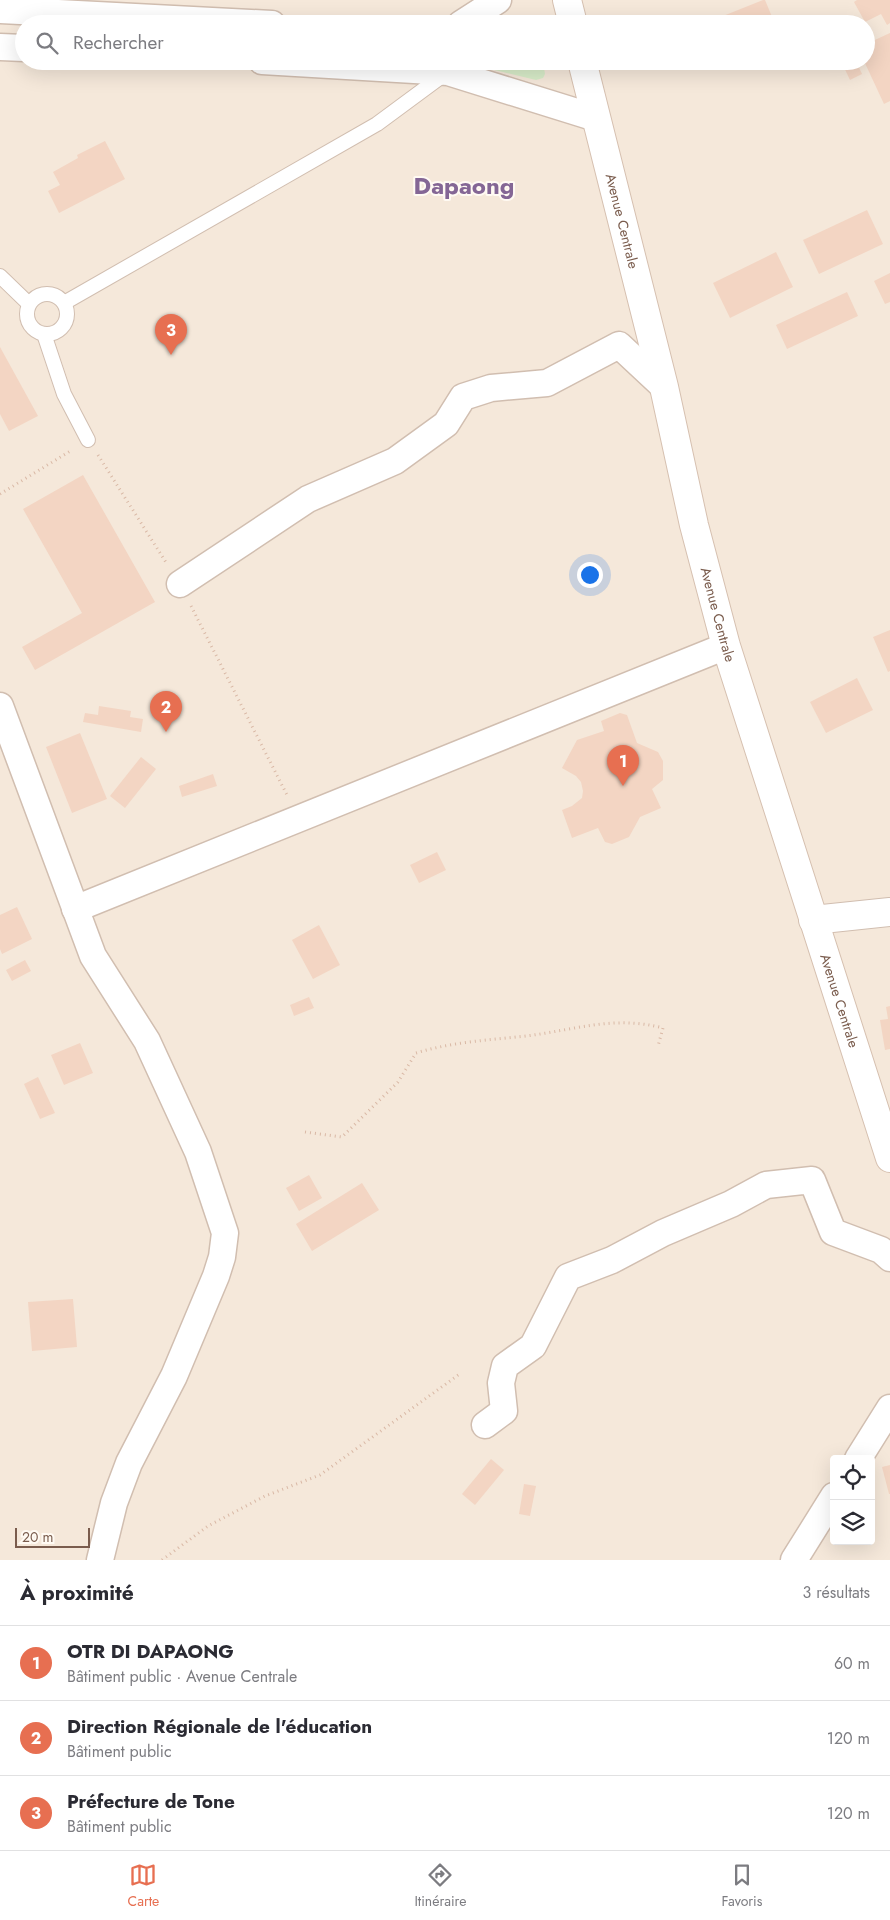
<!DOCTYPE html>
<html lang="fr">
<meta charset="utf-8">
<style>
body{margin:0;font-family:Jost,sans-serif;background:#f2f2f3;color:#2b2b33}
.controls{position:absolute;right:15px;bottom:15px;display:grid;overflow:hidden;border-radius:5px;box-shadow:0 5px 20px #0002}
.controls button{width:45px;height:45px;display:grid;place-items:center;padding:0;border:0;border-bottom:1px solid #e1e1e2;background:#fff;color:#2b2b33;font:25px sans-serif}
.scale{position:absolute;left:15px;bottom:12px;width:75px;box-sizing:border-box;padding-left:5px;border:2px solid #7a5c4d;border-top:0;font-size:14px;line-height:18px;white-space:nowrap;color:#7a5c4d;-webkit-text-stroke:4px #fffaf3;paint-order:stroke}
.you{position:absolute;left:589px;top:574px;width:18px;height:18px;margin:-12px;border:4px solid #fff;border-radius:50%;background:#1a73e8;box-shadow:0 0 0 8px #1a73e833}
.badge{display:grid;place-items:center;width:32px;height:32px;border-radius:50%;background:#e76f51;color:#fff;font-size:16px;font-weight:700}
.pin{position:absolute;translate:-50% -41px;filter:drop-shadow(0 1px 2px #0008)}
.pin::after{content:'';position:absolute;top:26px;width:18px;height:15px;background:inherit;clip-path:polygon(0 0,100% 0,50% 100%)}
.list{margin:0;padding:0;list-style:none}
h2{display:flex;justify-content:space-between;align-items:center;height:65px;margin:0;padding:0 20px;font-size:21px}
h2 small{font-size:16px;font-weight:400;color:#7c7c81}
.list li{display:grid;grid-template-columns:32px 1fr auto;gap:15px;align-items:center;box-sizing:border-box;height:75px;padding:0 20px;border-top:1px solid #e1e1e2}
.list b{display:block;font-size:19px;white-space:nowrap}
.list p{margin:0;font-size:16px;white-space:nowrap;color:#7c7c81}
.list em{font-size:16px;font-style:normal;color:#7c7c81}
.icon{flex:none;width:28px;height:28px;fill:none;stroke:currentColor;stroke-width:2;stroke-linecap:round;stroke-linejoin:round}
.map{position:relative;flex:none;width:890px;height:1560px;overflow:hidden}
.search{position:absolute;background:#fff;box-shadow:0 5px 20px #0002;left:15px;right:15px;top:15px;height:55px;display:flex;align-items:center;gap:12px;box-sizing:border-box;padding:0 18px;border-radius:28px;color:#7c7c81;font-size:19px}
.sheet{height:290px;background:#fff}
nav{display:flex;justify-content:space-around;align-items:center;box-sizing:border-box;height:70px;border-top:1px solid #e1e1e2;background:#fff;font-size:14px;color:#7c7c81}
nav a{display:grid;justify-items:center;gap:2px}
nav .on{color:#e76f51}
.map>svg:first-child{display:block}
</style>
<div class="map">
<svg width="890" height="1560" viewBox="0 0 890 1560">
<rect width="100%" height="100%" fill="#fdf6ec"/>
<!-- residential -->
<path fill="#f5e8da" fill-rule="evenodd" d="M0,0H890V1560H0ZM24,24H866V61H24ZM834,1459H871V1541H834Z"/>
<!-- green -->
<g fill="#d8ecc9">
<polygon points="523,16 527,16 533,24 506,24 514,18"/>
<polygon points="480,61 499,61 506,65 514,66 524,61 543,61 545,74 543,78 536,80 486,68"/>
</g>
<!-- building -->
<g fill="#f3d5c3">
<polygon points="765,0 775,24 703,24 763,0"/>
<polygon points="857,0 890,0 890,23 887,25 881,14 865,22 854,2"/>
<polygon points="692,16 695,24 672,24"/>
<polygon points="890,33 890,101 884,104 864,61 866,61 866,44"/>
<polygon points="841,61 856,61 862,74 850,80"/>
<polygon points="105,141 125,179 59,213 48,191 60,185 53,172 78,158 77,155"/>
<polygon points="867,210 883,244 819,274 803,240"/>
<polygon points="776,252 793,287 730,318 713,283"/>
<polygon points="890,273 890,302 885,304 874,281"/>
<polygon points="847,292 858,316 787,349 776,325"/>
<polygon points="0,347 38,416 9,431 0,414"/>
<polygon points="83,475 155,602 35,670 22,647 82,613 23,509"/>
<polygon points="890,630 890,671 888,672 873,637"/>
<polygon points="857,678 873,710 826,733 810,702"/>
<polygon points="99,706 131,711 130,717 143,719 141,732 83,722 85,713 98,715"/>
<polygon points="620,713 627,715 637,743 658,752 663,761 663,780 652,789 661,808 640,817 629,837 612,844 605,842 598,828 572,838 562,810 572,806 582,798 583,791 581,782 576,776 562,768 577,740 604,731 601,721"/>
<polygon points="80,733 107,799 72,813 46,747"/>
<polygon points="141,757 156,769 125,808 110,796"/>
<polygon points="213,774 217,786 182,797 179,786"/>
<polygon points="437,852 446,870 419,883 410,865"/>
<polygon points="17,907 32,939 2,954 0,949 0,915"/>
<polygon points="319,925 340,965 313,979 292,940"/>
<polygon points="25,960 31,971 12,981 6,970"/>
<polygon points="309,997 314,1008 294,1016 290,1005"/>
<polygon points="890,1006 890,1049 885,1050 880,1020 888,1019 886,1007"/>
<polygon points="80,1043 93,1073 64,1085 51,1055"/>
<polygon points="38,1077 55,1113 40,1119 24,1084"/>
<polygon points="309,1175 322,1198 299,1211 286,1188"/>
<polygon points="362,1183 379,1210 312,1251 296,1224"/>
<polygon points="73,1299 77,1347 32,1351 28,1302"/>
<polygon points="491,1459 504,1470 475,1505 462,1494"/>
<polygon points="890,1465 890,1494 889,1494 882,1467"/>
<polygon points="524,1484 536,1486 530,1516 519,1514"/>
</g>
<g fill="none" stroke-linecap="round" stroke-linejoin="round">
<defs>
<g id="service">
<polyline points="0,276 29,304"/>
<circle cx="47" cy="314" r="20"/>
<polyline points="64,303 377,124 446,73"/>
<polyline points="44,334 64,394 88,440"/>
</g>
<g id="minor">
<polyline points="0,10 272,24"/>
<polyline points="461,24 498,0"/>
<polyline points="0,47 24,48"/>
<polyline points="262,61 448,72 596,118"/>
<polyline points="180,584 308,499 395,461 446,424 463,397 491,388 547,383 619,345 664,387"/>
<polyline points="0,706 93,956 147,1041 198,1152 225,1233 222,1257 216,1276 174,1376 129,1463 114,1503 100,1560"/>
<polyline points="75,909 726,646"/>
<polyline points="485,1425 504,1411 501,1383 505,1366 533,1346 568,1277 612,1260 663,1233 731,1204 766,1185 812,1180 833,1232 881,1250 890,1258"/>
<polyline points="858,1459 890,1408"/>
<polyline points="794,1560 834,1496"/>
</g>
<polyline id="tertiary" points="813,920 890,912"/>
<g id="secondary">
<polyline points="567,0 573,24"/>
<path id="s1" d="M582,61L664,387L694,525L726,646L890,1158"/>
</g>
</defs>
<!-- service casing -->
<use href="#service" stroke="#d1beb0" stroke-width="16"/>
<!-- minor casing -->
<use href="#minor" stroke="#d1beb0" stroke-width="29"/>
<!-- tertiary casing -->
<use href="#tertiary" stroke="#d1beb0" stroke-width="30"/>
<!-- secondary casing -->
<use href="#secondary" stroke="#d6c0b0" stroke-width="30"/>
<!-- path -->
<g stroke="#d9b8a5" stroke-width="3" stroke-dasharray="1 4" stroke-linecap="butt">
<polyline points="98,455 167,564"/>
<polyline points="0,494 72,450"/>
<polyline points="191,606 288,797"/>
<path d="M305,1132L342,1137L398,1082L416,1053C452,1042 489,1040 526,1036C575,1030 614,1015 663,1028L658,1046"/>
<polyline points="162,1560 208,1526 265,1496 320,1475 461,1373"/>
</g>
<!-- service -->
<use href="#service" stroke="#fff" stroke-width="14"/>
<!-- minor -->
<use href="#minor" stroke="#fff" stroke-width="26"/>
<!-- tertiary -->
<use href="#tertiary" stroke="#fff" stroke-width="28"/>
<!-- secondary -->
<use href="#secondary" stroke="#fff" stroke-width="28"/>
</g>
<g text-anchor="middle" stroke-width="4" stroke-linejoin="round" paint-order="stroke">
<!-- street labels -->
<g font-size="14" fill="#7a5c4d" stroke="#fffaf3">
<text dy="5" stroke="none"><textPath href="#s1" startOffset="165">Avenue Centrale</textPath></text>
<text dy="5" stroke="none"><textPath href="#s1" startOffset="570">Avenue Centrale</textPath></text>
<text dy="5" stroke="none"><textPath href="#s1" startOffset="975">Avenue Centrale</textPath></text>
</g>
<!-- town labels -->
<g font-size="24" font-weight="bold" fill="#846695" stroke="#fffaf3">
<text x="464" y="194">Dapaong</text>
</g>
</g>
</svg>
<div class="controls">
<button><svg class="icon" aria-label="locate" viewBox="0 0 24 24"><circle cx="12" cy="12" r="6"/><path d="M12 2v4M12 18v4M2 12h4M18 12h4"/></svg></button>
<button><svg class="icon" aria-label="layers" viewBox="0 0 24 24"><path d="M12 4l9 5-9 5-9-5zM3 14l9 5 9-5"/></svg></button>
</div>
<div class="scale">20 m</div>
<div class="you"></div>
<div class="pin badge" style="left:623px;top:786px">1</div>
<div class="pin badge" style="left:166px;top:732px">2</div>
<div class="pin badge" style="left:171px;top:355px">3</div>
<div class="search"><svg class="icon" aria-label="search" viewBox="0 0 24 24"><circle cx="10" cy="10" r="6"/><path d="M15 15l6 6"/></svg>Rechercher</div>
</div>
<section class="sheet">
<h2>À proximité<small>3 résultats</small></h2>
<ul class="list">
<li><span class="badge">1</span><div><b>OTR DI DAPAONG</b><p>Bâtiment public · Avenue Centrale</p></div><em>60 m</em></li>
<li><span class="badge">2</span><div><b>Direction Régionale de l'éducation</b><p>Bâtiment public</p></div><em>120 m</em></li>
<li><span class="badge">3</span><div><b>Préfecture de Tone</b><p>Bâtiment public</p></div><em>120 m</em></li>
</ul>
</section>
<nav>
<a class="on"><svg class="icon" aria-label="map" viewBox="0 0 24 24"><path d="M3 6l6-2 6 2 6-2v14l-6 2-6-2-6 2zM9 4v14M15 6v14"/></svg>Carte</a>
<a><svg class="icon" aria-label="directions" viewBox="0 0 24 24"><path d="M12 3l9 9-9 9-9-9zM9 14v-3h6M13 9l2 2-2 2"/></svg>Itinéraire</a>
<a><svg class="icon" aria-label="saved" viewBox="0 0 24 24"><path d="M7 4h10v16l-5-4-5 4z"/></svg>Favoris</a>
</nav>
